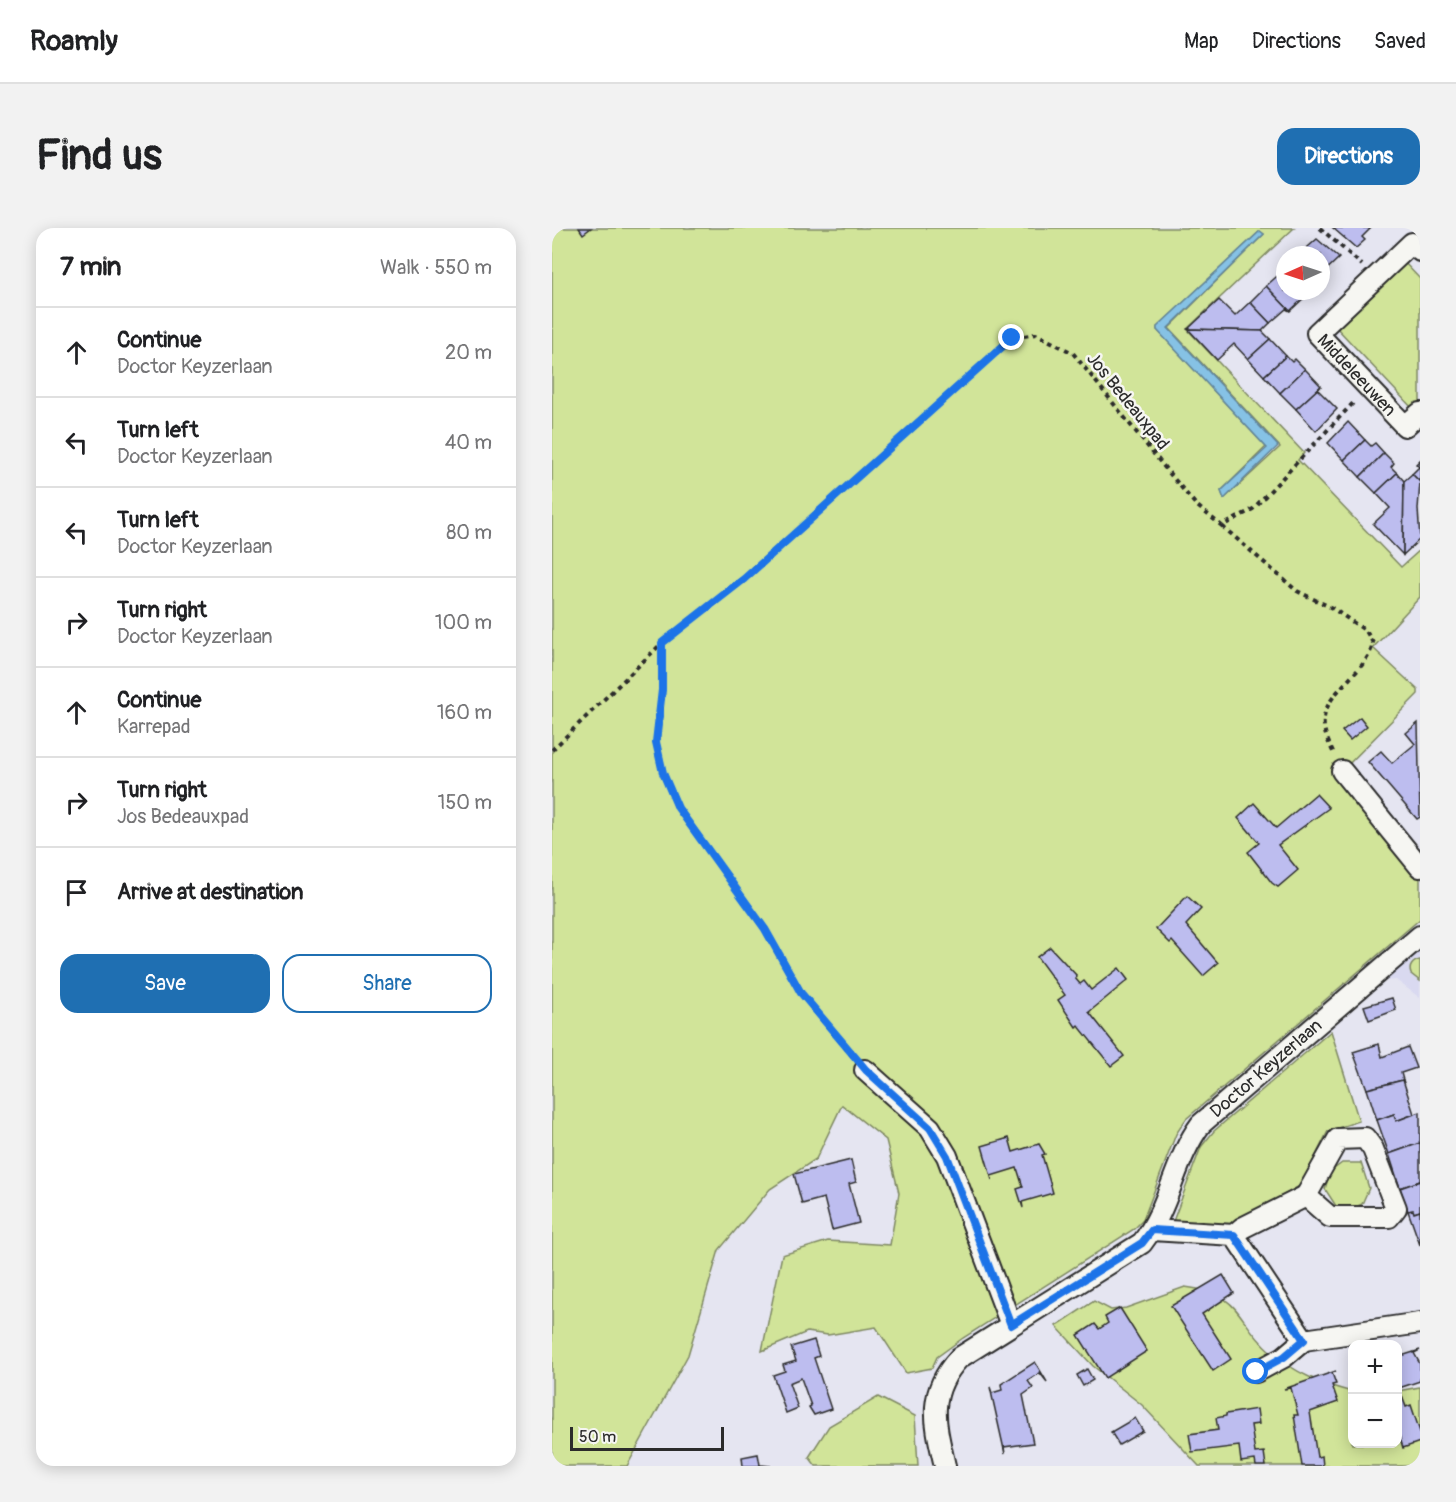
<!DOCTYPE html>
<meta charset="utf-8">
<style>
body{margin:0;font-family:Pangolin,sans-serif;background:#f2f2f2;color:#202124}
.controls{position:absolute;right:18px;bottom:18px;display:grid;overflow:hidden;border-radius:12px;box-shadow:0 3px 15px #0003}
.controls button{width:54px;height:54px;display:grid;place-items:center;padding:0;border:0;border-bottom:2px solid #e0e0e0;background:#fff;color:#202124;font:30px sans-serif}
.compass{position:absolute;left:724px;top:18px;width:54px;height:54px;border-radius:50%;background:#fff;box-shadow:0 3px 15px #0003;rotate:267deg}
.scale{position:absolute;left:18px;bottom:15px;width:154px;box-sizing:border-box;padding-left:6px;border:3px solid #2b2b2b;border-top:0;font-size:16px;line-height:21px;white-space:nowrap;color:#2b2b2b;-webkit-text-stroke:4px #f6f6f2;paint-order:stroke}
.stop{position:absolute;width:18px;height:18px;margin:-14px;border:4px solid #1a73e8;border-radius:50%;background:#fff}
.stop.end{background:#1a73e8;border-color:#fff;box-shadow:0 2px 6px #0008}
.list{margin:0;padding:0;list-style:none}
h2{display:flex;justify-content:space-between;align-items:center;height:78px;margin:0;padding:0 24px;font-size:26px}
h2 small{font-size:20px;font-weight:400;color:#757577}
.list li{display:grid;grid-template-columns:39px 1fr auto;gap:18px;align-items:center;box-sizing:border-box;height:90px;padding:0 24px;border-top:2px solid #e0e0e0}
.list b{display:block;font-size:22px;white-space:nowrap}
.list p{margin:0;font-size:20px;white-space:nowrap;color:#757577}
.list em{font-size:20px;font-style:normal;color:#757577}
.actions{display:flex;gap:12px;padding:18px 24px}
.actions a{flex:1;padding:14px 0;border:2px solid #1f6fb2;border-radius:18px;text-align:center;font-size:21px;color:#1f6fb2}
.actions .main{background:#1f6fb2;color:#fff}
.icon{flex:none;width:33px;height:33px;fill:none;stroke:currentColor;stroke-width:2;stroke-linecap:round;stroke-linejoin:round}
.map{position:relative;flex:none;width:868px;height:1238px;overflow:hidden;border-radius:18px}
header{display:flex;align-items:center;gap:36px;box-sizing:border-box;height:84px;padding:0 30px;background:#fff;border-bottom:2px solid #e0e0e0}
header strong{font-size:28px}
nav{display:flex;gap:33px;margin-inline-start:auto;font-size:21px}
.intro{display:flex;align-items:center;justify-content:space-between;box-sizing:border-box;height:144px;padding:0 36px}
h1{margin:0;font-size:42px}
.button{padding:15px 27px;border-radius:18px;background:#1f6fb2;color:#fff;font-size:21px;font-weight:700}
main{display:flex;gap:36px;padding:0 36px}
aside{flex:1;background:#fff;border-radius:18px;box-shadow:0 3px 15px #0003}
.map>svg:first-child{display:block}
</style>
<header>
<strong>Roamly</strong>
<nav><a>Map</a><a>Directions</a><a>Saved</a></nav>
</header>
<div class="intro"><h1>Find us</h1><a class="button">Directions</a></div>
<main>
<aside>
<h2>7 min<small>Walk · 550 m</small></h2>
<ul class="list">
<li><svg class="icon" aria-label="ahead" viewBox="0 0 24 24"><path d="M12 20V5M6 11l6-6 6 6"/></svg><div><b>Continue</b><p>Doctor Keyzerlaan</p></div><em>20 m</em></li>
<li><svg class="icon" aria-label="left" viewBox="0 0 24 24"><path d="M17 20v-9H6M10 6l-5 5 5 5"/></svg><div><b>Turn left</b><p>Doctor Keyzerlaan</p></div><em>40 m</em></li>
<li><svg class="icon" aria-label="left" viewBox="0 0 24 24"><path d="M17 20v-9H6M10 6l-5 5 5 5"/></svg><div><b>Turn left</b><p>Doctor Keyzerlaan</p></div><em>80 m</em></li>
<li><svg class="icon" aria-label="right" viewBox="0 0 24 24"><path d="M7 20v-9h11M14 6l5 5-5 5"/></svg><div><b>Turn right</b><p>Doctor Keyzerlaan</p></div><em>100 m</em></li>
<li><svg class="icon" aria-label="ahead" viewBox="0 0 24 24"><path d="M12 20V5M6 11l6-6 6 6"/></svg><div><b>Continue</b><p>Karrepad</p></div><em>160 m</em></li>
<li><svg class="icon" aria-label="right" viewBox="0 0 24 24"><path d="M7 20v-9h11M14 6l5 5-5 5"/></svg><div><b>Turn right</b><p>Jos Bedeauxpad</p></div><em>150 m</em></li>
<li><svg class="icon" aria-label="arrive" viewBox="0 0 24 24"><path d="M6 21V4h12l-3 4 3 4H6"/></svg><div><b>Arrive at destination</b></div></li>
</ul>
<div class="actions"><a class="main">Save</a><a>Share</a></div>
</aside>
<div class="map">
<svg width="868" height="1238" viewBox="0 0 868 1238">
<rect width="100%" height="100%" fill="#e5e5f1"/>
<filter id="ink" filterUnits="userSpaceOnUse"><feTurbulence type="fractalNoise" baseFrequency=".0167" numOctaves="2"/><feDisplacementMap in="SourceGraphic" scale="12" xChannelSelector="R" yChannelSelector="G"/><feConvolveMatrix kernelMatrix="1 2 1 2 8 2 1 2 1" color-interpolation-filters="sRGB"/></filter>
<g filter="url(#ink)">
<!-- built -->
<polygon fill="#d9d9f0" points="868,718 868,770 844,752 827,753"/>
<!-- green -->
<g fill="#d1e499" stroke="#7e8862" stroke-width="1.5" fill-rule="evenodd">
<path d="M0,0H742L635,101L752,225L746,232L849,339L868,322V369L821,420L866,462V466L786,547L868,647V691L634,891L624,906L591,992L582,1001L411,1110L385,1129L380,1140L354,1145L324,1099L276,1107L255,1104L210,1123L230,1027L276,1013L338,1017L347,965L334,912L290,877L264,931L218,961L167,1022L136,1127L75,1238H0ZM708,3L712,6L617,100L728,219L672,271L669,263L714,219L605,102V99Z"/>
<polygon points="852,34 868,51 868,173 860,180 784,99"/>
<path d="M868,732V753L859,746C856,739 861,733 868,732Z"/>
<polygon points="779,803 807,893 776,903 749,957 692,991 669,1000 620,996 649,919 662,903"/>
<polygon points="790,935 809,935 817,960 810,976 797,982 784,978 773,961 778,944"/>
<path d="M633,1059C692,1066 682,1091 718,1123C742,1145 770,1156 800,1164V1216H846V1163L868,1159V1238H647L590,1177L541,1138L504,1098L542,1073L559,1082L574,1080Z"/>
<polygon points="326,1169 363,1188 366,1238 264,1238 257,1229 277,1198"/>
</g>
<!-- water -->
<polygon fill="#86c2e5" stroke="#62869b" stroke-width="1.5" points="708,3 712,6 616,100 726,218 672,271 669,263 715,220 605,102 605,99"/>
<!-- building -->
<g fill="#bdbdef" stroke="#2b2b2b" stroke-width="1.5">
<polygon points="27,0 39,0 31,6"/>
<polygon points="781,0 819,0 810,9 813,12 804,20"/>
<polygon points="765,11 787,30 769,47 772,51 769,48 769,27 748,26"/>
<polygon points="732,42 733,63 751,63 755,67 738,83 714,58"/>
<polygon points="714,58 738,83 734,81 718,95 698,74"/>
<polygon points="667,72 683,88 698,74 718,95 710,103 636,101"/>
<polygon points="636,101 710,103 718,111 696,131 682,116 665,132"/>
<polygon points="718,111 734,128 712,148 696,131"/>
<polygon points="734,128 740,134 743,131 753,141 728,165 712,148"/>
<polygon points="753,141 769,158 744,181 728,165"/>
<polygon points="769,158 766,162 785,181 764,203 744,181"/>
<polygon points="796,194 813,212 792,232 776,215"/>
<polygon points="813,212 819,218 823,215 832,225 808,249 792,232"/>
<polygon points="832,225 842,235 839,239 845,245 824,265 808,249"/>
<polygon points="868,232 868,254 860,246 867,239 864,236"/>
<polygon points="845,245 852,253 851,327 821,296 838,280 824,265"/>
<polygon points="860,246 868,254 866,281 868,311 851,327 852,253"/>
<polygon points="808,489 815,498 798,512 790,503"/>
<polygon points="866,495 868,589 865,591 816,534 829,523 840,535 863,516 854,505"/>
<polygon points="764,566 777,580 726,617 746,642 726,659 720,655 696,624 707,615 686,590 702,575 724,600"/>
<polygon points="635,668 649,681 634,697 666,735 651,748 620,713 618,715 604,701"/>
<polygon points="498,719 525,748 523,750 528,756 532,753 539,762 567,740 576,752 537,784 572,828 559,838 526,797 524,799 506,772 513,767 485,729"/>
<polygon points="840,770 844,782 817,792 812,778"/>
<polygon points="827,816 830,829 856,819 864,840 849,845 851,852 815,861 801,824"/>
<polygon points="851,852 862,886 844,893 842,886 825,892 815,861"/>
<polygon points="868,884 868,915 837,926 825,892 842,886 844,893"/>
<polygon points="457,910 461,924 487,916 493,926 490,927 501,965 470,974 471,980 465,961 471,959 465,940 439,948 440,952 430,918"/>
<polygon points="868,915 868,953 848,960 837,926"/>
<polygon points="299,932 304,954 297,956 307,995 280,1002 272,970 250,976 242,946"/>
<polygon points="868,953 868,983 862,985 861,982 856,983 848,960"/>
<polygon points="861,982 862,985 868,983 868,1017 856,983"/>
<polygon points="671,1047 682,1065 650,1086 679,1131 661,1143 619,1078"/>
<polygon points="568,1080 595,1123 553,1150 526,1107 543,1096 547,1101 556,1095 553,1089"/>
<polygon points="262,1112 267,1128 262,1130 279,1181 262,1187 257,1179 259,1178 249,1150 237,1155 246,1180 234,1185 221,1147 233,1143 231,1137 244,1133 239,1119"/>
<polygon points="868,1122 862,1125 868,1136 868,1153 847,1160 854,1179 859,1177 868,1204 868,1214 851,1220 846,1203 846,1129"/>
<polygon points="483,1134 495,1154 488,1145 476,1153 481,1160 471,1167 481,1215 452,1219 453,1226 438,1159 440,1165 450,1162 449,1156"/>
<polygon points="535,1141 541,1152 531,1158 525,1147"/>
<polygon points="784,1143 780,1145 784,1156 780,1157 786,1174 758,1184 765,1229 770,1228 771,1238 750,1238 742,1187 746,1187 739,1160 732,1161"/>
<polygon points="705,1181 707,1196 699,1197 703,1225 712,1224 714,1238 704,1238 703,1232 689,1234 687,1218 640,1224 637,1206 666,1202 664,1190 674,1188 674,1186"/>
<polygon points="583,1190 591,1203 567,1217 559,1204"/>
<polygon points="206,1226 208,1237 219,1238 191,1238 190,1229"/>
</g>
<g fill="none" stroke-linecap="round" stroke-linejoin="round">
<defs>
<g id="street">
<path id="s1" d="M868,23L860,15L765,105L853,198L868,185"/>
<polyline points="790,543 868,639"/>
<polyline points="313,842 378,900 395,928 459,1097"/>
<polygon points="813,910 821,921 844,980 837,989 778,989 754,968 786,911"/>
<polyline points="600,1002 682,1007 690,1000 754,968"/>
<polyline points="682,1007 752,1112 868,1095"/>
<polyline points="704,1144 732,1129 752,1112"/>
<path id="s2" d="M393,1238C383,1195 374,1166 407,1130L590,1015C618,979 622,932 649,896L868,708"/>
</g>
</defs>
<!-- street casing -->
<use href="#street" stroke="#2b2b2b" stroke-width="24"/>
<!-- path -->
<g stroke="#2b2b2b" stroke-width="4" stroke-dasharray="4.5 4.5" stroke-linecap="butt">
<polyline points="768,0 810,37"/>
<path d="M670,298L745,363L780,380L814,403L821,415C815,448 763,466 773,504C775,512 779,519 782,526"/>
<polyline points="110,416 110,462 104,514 111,545 126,580 213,701 249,765 301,828"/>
<polyline points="0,522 110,415 192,351 460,110 484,106 521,125 613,240 644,277 670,298 701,281 803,173"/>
</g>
<!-- street -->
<use href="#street" stroke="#f6f6f2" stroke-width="20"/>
</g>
</g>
<g fill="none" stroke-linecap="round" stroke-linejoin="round" filter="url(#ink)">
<!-- route -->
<polyline stroke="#1a73e8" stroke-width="8" points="460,110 192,351 110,415 110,462 104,514 111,545 126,580 213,701 249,765 314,842 378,900 395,928 459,1097 590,1015 600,1002 682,1007 752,1112 732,1129 704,1144"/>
</g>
<g text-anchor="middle" stroke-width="5" stroke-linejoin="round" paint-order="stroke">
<!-- street labels -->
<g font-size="18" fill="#2b2b2b" stroke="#f6f6f2">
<text dy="6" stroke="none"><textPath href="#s1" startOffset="200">Middeleeuwen</textPath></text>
<text transform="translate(576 173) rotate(51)" y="6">Jos Bedeauxpad</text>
<text dy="6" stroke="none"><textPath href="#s2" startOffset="550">Doctor Keyzerlaan</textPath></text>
</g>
</g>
</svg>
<div class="controls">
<button>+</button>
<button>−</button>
</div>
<svg class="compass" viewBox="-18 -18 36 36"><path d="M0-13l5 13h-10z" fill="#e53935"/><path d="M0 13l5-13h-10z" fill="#757577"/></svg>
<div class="scale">50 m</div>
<div class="stop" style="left:704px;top:1144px"></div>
<div class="stop end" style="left:460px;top:110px"></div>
</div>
</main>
